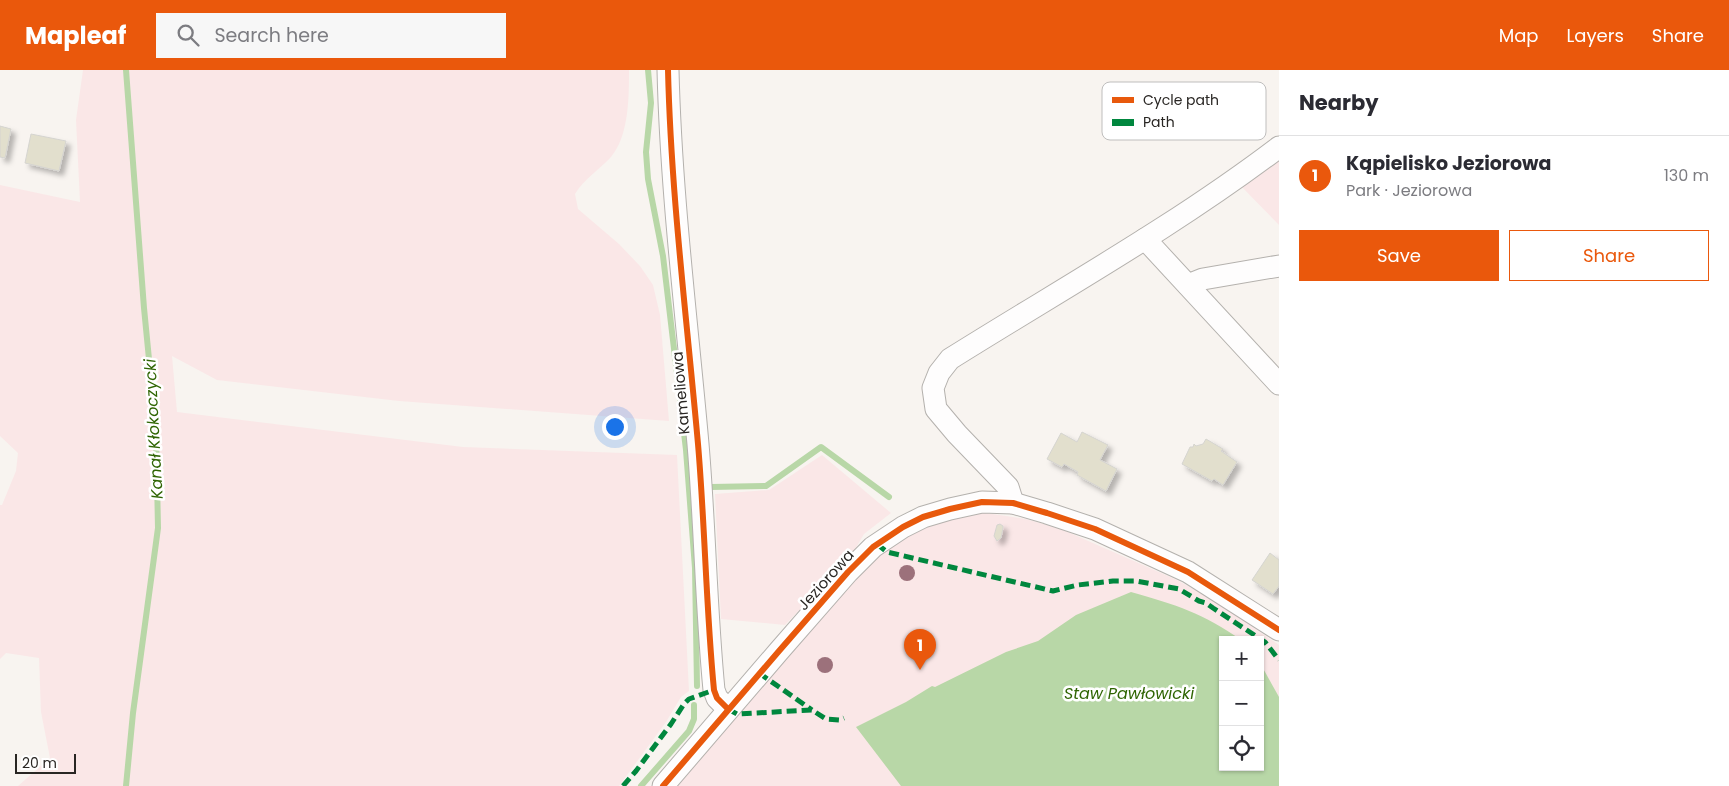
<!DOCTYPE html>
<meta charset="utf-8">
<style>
body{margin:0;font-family:Poppins,sans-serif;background:#f7f7f7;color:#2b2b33}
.controls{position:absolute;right:15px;bottom:15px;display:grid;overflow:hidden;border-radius:0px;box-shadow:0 1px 4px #0004}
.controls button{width:45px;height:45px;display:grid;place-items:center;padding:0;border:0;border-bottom:1px solid #e1e1e2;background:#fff;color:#2b2b33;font:25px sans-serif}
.scale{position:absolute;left:15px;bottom:12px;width:61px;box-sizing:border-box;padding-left:5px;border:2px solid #292623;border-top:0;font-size:14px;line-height:18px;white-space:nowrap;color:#292623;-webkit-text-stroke:4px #fff;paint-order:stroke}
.you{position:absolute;left:614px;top:356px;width:18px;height:18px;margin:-12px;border:4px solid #fff;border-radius:50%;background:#1a73e8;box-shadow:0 0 0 8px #1a73e833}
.badge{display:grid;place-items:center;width:32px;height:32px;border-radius:50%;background:#ea580c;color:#fff;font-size:16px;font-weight:700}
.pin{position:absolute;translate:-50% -41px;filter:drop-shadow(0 1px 2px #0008)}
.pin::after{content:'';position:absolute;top:26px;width:18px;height:15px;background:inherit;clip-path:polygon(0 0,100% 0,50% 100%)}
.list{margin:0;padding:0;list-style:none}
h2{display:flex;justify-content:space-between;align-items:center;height:65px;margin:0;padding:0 20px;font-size:21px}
h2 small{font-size:16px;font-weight:400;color:#7c7c81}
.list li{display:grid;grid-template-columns:32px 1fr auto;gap:15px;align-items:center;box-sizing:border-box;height:80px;padding:0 20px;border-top:1px solid #e1e1e2}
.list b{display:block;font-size:19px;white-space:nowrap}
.list p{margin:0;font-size:16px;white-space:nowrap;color:#7c7c81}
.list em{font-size:16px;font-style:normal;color:#7c7c81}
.actions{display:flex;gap:10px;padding:15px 20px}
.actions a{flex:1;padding:11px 0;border:1px solid #ea580c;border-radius:0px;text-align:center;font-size:18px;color:#ea580c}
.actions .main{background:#ea580c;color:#fff}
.icon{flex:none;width:28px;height:28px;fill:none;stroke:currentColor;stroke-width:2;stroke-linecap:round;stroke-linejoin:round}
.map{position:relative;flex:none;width:1279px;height:716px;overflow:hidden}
header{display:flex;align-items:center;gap:30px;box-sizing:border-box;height:70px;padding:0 25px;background:#ea580c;color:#fff}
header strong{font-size:24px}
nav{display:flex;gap:28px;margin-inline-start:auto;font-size:18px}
.search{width:350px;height:45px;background:#f7f7f7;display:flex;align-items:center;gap:12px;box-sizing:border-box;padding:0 18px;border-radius:0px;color:#7c7c81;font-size:19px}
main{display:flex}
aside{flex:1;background:#fff}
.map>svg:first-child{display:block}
</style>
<header>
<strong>Mapleaf</strong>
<div class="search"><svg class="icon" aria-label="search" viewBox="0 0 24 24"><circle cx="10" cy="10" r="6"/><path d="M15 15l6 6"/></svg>Search here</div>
<nav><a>Map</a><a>Layers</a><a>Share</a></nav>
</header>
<main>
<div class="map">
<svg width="1279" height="716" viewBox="0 0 1279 716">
<defs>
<filter id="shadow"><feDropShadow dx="4.5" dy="4.5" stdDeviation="2.5" flood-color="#0004"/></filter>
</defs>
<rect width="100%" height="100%" fill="#f8f4f0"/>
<!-- green -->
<g fill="#fae7e7" fill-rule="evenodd">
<path d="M83,0H629C629,27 629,66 611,87C599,100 585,108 575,124L578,139L619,174L640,196L653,215L660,245L669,351L399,331L217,310L172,286L177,342L463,377L677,385L689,621L681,627L666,652L619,716H18L50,688L41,642L39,588L6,583L0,589V435H2L16,401L18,383L0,366V115L80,132L76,50Z"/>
<polygon points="1279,84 1279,155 1236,111"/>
<polygon points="822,385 891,443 864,464 851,486 785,555 721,549 715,424 769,420"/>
<path d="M979,442L1026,449L1061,459L1177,510L1218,533L1279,575V716H676L766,606L876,486L926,455ZM1223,570H1260V697H1223Z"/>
</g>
<!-- water -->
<path fill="#b8d7a7" d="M1131,522C1174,534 1205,544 1241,570H1223V697H1260V593L1279,627V716H901L856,657L906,632L932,616L935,617L1006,582L1038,571L1076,545Z"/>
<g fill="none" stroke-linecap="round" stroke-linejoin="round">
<!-- stream -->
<g stroke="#b8d7a7" stroke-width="6">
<polyline points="126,0 144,238 156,361 158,458 133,643 126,716"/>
<polyline points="648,0 651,33 646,82 648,109 663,186 686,380 695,498 697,616"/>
<polyline points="711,417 766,416 821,377 889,427"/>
<polyline points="641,716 689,661 694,649 694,635"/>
</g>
</g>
<!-- building -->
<g fill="#e2dfcd" stroke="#d5d4d0" filter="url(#shadow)">
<polygon points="0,56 11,59 5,88 0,87"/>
<polygon points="31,64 66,71 59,101 25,93"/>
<polygon points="1082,362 1108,375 1100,390 1117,399 1106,421 1077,405 1078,402 1064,394 1062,397 1047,389 1061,363 1077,372"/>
<polygon points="1206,369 1223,379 1221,381 1237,392 1223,415 1214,409 1212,411 1182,394 1190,377 1193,377 1194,374 1196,376 1203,374"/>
<polygon points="1000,454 1003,456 1003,458 1001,468 997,471 994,466 997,455"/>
<polygon points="1270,483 1279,490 1279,516 1273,524 1252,510"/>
</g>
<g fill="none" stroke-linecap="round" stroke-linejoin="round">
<defs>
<g id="minor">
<path d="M668,0C671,125 687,250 698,374C705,456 706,538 714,620L717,628L728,639"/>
<polyline points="1145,169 1279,314"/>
<polyline points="1188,215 1203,209 1279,196"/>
<path d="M1013,433L1008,417L957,364L936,339L933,318L939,303L950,289C1060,220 1175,156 1279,77"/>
<polyline points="663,716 779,581 848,502 873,477 903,457 923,447 950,439 982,432 1013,433 1047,443 1095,459 1188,502 1279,560"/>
</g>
</defs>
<!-- minor casing -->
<use href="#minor" stroke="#b4b1ad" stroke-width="23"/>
<!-- minor -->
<use href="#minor" stroke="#fefdfd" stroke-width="21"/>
<!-- quiet -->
<g stroke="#00873e" stroke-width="5" stroke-dasharray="10 5" stroke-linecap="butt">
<polyline points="877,474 887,482 1053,521 1078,515 1113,511 1136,511 1179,519 1199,531 1206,533 1213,538 1265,572 1279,590"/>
<polyline points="759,603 812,640"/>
<polyline points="728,639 737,644 812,640 826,649 839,650 844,648"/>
<polyline points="623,716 636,701 671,654 684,634 689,629 714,620"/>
</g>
<defs>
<g id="cycleway">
<path d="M668,0C671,125 687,250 698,374C705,456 706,538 714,620L717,628L728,639"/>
<polyline points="663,716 779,581 848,502 873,477 903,457 923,447 950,439 982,432 1013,433 1047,443 1095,459 1188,502 1279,560"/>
</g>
</defs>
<!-- cycleway casing -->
<use href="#cycleway" stroke="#fff" stroke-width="9"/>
<!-- cycleway -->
<use href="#cycleway" stroke="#e8590c" stroke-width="6"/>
</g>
<!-- trees -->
<g fill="#9c717b">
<circle cx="907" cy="503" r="8"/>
<circle cx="825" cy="595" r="8"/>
</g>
<g text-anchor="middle" stroke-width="5" stroke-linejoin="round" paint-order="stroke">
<!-- street labels -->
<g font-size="15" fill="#292623" stroke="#fff">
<text transform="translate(681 323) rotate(-95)" y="5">Kameliowa</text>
<text transform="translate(826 510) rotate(-48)" y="5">Jeziorowa</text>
</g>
<!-- water labels -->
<g font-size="16" font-style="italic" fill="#2f6503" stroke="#fff">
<text transform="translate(153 359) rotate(-93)" y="6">Kanał Kłokoczycki</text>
<text x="1129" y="629">Staw Pawłowicki</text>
</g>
</g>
<!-- legend -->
<rect x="1102" y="12" width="164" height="58" rx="8" fill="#fff" stroke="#bfbebd" stroke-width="1"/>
<rect x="1112" y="27" width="22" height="6" fill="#e8590c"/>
<rect x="1112" y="49" width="22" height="7" fill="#00873e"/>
<g font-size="14" fill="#292623">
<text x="1143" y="35">Cycle path</text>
<text x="1143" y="57">Path</text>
</g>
</svg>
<div class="controls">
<button>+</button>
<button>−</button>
<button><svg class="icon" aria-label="locate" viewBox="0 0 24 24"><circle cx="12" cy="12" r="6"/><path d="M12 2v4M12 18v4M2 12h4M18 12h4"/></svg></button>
</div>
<div class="scale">20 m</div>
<div class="you"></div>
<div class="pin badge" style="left:920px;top:600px">1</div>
</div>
<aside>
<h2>Nearby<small></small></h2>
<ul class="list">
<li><span class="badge">1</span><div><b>Kąpielisko Jeziorowa</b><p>Park · Jeziorowa</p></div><em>130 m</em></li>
</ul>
<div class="actions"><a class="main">Save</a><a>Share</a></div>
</aside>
</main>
